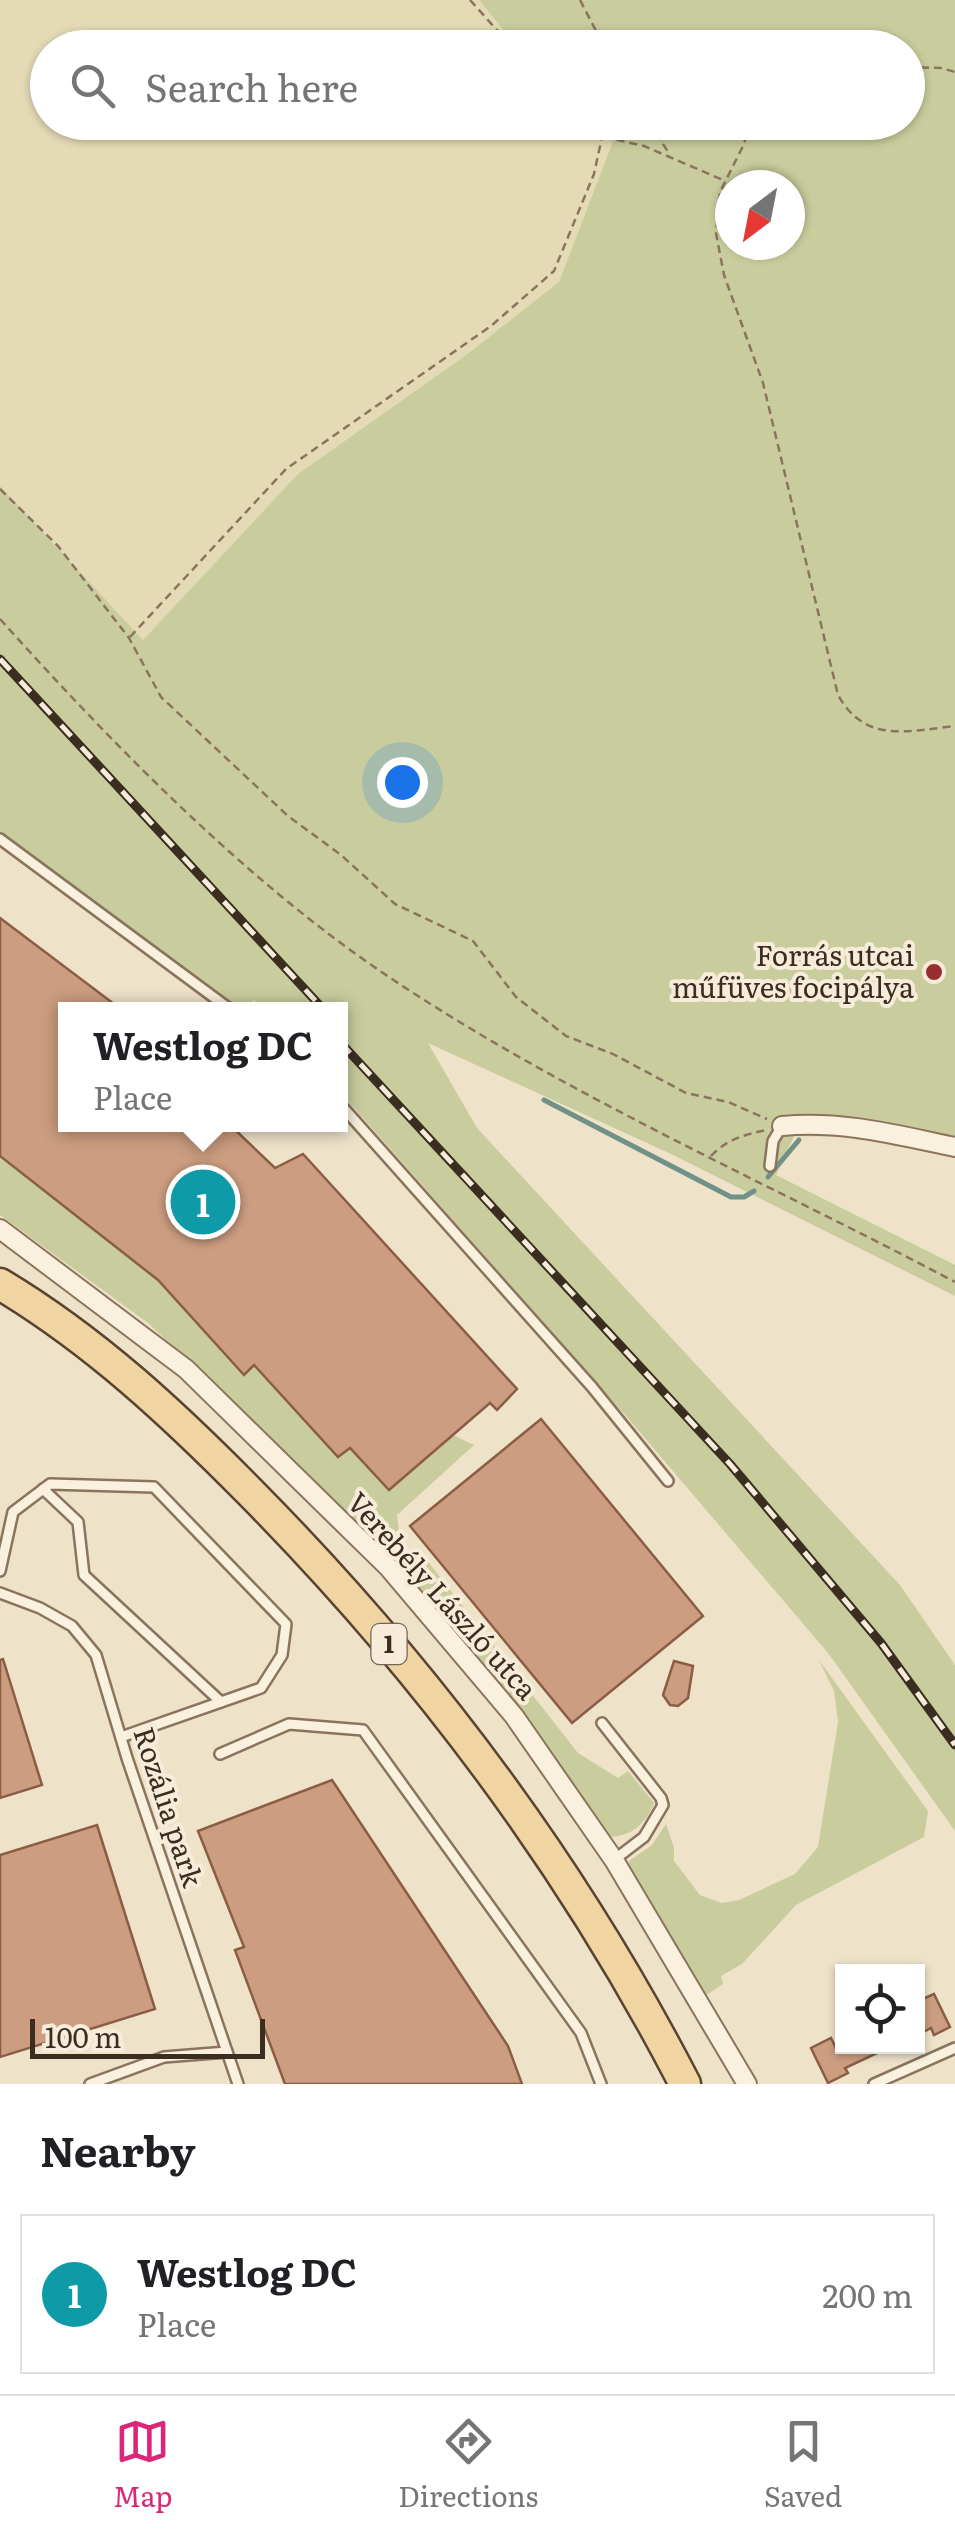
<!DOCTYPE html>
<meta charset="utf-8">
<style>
body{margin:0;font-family:Literata,serif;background:#f2f2f2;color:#202124}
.controls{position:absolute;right:30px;bottom:30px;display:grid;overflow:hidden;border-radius:0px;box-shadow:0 2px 8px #0004}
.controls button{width:90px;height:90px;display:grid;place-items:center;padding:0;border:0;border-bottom:2px solid #e0e0e0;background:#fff;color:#202124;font:50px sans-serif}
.compass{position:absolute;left:715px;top:170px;width:90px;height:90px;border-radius:50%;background:#fff;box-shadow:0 2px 8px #0004;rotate:212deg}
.scale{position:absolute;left:30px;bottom:25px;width:235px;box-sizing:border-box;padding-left:10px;border:5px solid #3c2d21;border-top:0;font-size:28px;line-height:35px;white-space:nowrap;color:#3c2d21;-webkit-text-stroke:8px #f6ecd9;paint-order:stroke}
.you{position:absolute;left:402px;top:782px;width:35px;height:35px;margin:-25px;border:8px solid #fff;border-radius:50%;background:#1a73e8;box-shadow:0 0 0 15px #1a73e833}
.badge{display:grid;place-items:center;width:65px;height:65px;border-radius:50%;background:#db2777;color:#fff;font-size:32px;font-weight:700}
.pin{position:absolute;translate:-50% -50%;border:5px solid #fff;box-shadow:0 2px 10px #0006}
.popup{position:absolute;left:58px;top:1002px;width:290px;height:130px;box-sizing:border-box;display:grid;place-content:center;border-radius:0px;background:#fff;filter:drop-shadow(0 2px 8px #0005);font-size:32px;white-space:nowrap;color:#757577}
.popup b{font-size:38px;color:#202124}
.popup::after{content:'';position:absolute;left:50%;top:100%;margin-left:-20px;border:20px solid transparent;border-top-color:#fff}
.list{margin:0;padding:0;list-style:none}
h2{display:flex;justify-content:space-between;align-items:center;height:130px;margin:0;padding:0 40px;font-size:42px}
h2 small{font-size:32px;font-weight:400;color:#757577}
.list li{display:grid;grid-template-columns:65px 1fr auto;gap:30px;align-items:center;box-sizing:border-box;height:160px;margin:0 20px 20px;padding:0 20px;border:2px solid #e0e0e0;border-radius:0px}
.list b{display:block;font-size:38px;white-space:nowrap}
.list p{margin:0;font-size:32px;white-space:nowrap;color:#757577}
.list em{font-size:32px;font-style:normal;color:#757577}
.icon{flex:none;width:55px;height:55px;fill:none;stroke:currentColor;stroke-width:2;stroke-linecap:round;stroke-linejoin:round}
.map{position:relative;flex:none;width:955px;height:2084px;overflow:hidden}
.search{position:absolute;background:#fff;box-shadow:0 2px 8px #0004;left:30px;right:30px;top:30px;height:110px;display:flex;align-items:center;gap:25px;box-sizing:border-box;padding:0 35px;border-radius:55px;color:#757577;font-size:38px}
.sheet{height:310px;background:#fff}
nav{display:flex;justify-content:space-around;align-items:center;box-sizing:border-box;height:140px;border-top:2px solid #e0e0e0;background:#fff;font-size:28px;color:#757577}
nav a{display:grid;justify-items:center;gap:5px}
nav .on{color:#db2777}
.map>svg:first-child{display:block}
</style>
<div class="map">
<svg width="955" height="2084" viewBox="0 0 955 2084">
<rect width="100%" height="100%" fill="#eee2c9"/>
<!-- farmland -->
<polygon fill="#e4dbb6" points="0,0 479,0 517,47 48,48 48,122 600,122 615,136 559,282 466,355 298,474 143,640 0,486"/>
<!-- green -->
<g fill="#c9cd9d" fill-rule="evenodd">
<path d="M479,0H955V1153L864,1137L794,1136L776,1175L955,1265V1296L671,1154L428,1043L477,1128L900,1585L955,1665V1831L828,1653L632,1423L341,1093L340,1010L263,1009L254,1000L243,1009H237L0,831V486L143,640L298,474L466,355L559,282L615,136L600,123L908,122V48L517,47ZM730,185H790V245H730Z"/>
<polygon points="0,1157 158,1280 244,1374 254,1365 350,1448 389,1490 453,1435 474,1445 397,1515 400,1542 379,1542 358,1536 300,1468 148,1323 0,1215"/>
<path d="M422,1554L578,1753L618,1778L628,1771L654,1803C645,1826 627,1840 602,1836L405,1576L410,1561Z"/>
<polygon points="819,1660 928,1811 924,1837 796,1905 742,1964 721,1976 723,1984 696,2002 625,1879 629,1861 652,1845 666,1824 674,1847 674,1861 700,1895 722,1903 739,1900 795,1874 818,1847 838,1722 834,1691"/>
</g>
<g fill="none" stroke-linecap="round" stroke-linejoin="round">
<!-- stream -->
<g stroke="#709188" stroke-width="5">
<polyline points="544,1100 731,1197 744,1197 754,1191"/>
<polyline points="768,1177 799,1140"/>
</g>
</g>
<!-- building -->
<g fill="#cc9d80" stroke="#8a5d44" stroke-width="2.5">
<polygon points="0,918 122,1010 66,1010 66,1124 229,1124 275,1168 303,1154 517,1389 497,1410 490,1403 389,1490 350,1448 338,1457 254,1365 244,1375 158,1280 0,1156"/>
<polygon points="541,1419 703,1616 572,1723 410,1526"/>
<polygon points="3,1659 42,1785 0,1798 0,1660"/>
<polygon points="674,1661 693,1666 688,1698 678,1706 670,1705 663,1695"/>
<polygon points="332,1780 508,2046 522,2084 285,2084 235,1950 244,1947 198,1831"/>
<polygon points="97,1825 155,2009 0,2057 0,1855"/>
<polygon points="934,1994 950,2027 934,2035 931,2028 918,2035 918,2001"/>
<polygon points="831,2038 835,2046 892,2046 845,2068 848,2073 828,2083 811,2048"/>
</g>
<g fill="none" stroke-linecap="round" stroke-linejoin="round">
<defs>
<g id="lane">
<polyline points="0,839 231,1010"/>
<polyline points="340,1104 592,1387 668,1481"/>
<polyline points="770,1166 773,1141 782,1126"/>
<polyline points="43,1489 78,1522 84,1575 221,1702"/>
<polyline points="0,1571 13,1512 50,1484 154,1487 286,1624 282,1655 261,1688 121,1737"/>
<polyline points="0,1593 40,1608 72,1626 96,1655 127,1758 238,2084"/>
<polyline points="602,1723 661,1798 663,1805 644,1837 614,1860"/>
<polyline points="220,1754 289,1724 363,1730 581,2033 601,2084"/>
<polyline points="90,2084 164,2057 227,2052"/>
<polyline points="874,2084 955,2048"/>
</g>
<g id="street">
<path d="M782,1126C841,1120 897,1135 955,1147"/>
<polyline points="0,1229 186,1369 388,1567 514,1716 614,1860 747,2084"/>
</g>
<path id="primary" d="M0,1284C95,1341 173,1414 250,1492C424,1668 572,1865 685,2084"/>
</defs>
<!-- lane casing -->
<use href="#lane" stroke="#8b745e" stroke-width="14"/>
<!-- street casing -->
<use href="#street" stroke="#8b745e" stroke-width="22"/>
<!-- primary casing -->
<use href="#primary" stroke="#594331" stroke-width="35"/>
<!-- path -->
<g stroke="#8b745e" stroke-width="2.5" stroke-dasharray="8 5" stroke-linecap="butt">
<polyline points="470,0 513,48"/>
<polyline points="580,0 605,48"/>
<polyline points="908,67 941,68 955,72"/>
<polyline points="649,122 670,155"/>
<path d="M750,122L744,144L720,192L716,233L724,275L763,383L838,695C865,744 908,731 955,726"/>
<polyline points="604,137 644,146 723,180"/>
<polyline points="0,489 58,546 129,638 161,697 288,816 341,855 395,904 473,941 516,997 566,1036 613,1054 686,1093 728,1102 767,1119"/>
<path d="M0,619C114,746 247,882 389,977C567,1096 766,1182 955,1282"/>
<polyline points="130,637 286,469 491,326 554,271 594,174 602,137 584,122"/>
<path d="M711,1156C727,1139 744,1135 766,1130"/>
</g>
<!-- lane -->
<use href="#lane" stroke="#f9f0dd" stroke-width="9"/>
<!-- street -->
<use href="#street" stroke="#f9f0dd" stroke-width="18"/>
<!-- primary -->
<use href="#primary" stroke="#f0d5a3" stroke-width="30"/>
<defs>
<g id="rail">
<polyline points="0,659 324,1010"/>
<polyline points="340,1042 730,1464 881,1643 955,1745"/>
</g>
</defs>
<!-- rail casing -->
<use href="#rail" stroke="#3c2d21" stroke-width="9"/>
<!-- rail -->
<use href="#rail" stroke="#f6ecd9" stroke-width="5" stroke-dasharray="15" stroke-linecap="butt"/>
</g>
<!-- markers -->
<circle fill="#992e32" stroke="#f6ecd9" stroke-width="4" cx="934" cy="972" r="10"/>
<g text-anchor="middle" stroke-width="8" stroke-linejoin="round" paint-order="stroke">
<!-- shield labels -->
<rect fill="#f6ecd9" stroke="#746658" stroke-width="2.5" x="371.5" y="1624" width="35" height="40" rx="8"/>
<g font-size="25" font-weight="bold" fill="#3c2d21">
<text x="389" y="1653">1</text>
</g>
<!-- poi labels -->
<g font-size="28" fill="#3c2d21" stroke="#f6ecd9" text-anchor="end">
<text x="914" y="966">Forrás utcai<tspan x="914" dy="32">műfüves focipálya</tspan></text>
</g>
<!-- street labels -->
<g font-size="28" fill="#3c2d21" stroke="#f6ecd9">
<text transform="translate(442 1596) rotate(48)" y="10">Verebély László utca</text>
<text transform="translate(168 1807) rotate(72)" y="10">Rozália park</text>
</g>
</g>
</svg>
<div class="controls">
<button><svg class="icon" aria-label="locate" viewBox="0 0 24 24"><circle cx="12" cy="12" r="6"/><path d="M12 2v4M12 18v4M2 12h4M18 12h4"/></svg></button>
</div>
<svg class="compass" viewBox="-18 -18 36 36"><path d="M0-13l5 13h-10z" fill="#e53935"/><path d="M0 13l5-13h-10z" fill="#757577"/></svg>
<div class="scale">100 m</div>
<div class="you"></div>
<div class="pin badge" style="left:203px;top:1202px;background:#0f9aa8">1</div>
<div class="popup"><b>Westlog DC</b>Place</div>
<div class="search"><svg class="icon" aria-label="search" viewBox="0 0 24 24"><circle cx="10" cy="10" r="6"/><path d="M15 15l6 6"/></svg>Search here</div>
</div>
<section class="sheet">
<h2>Nearby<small></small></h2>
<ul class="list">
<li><span class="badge" style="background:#0f9aa8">1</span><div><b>Westlog DC</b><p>Place</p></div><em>200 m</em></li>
</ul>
</section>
<nav>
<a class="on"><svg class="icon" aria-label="map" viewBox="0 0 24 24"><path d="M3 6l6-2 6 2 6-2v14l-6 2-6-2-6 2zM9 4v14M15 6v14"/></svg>Map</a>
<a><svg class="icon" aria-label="directions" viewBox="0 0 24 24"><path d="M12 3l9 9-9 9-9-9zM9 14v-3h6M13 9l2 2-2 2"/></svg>Directions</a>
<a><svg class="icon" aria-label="saved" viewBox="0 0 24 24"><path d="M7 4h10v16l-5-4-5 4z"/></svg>Saved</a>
</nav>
